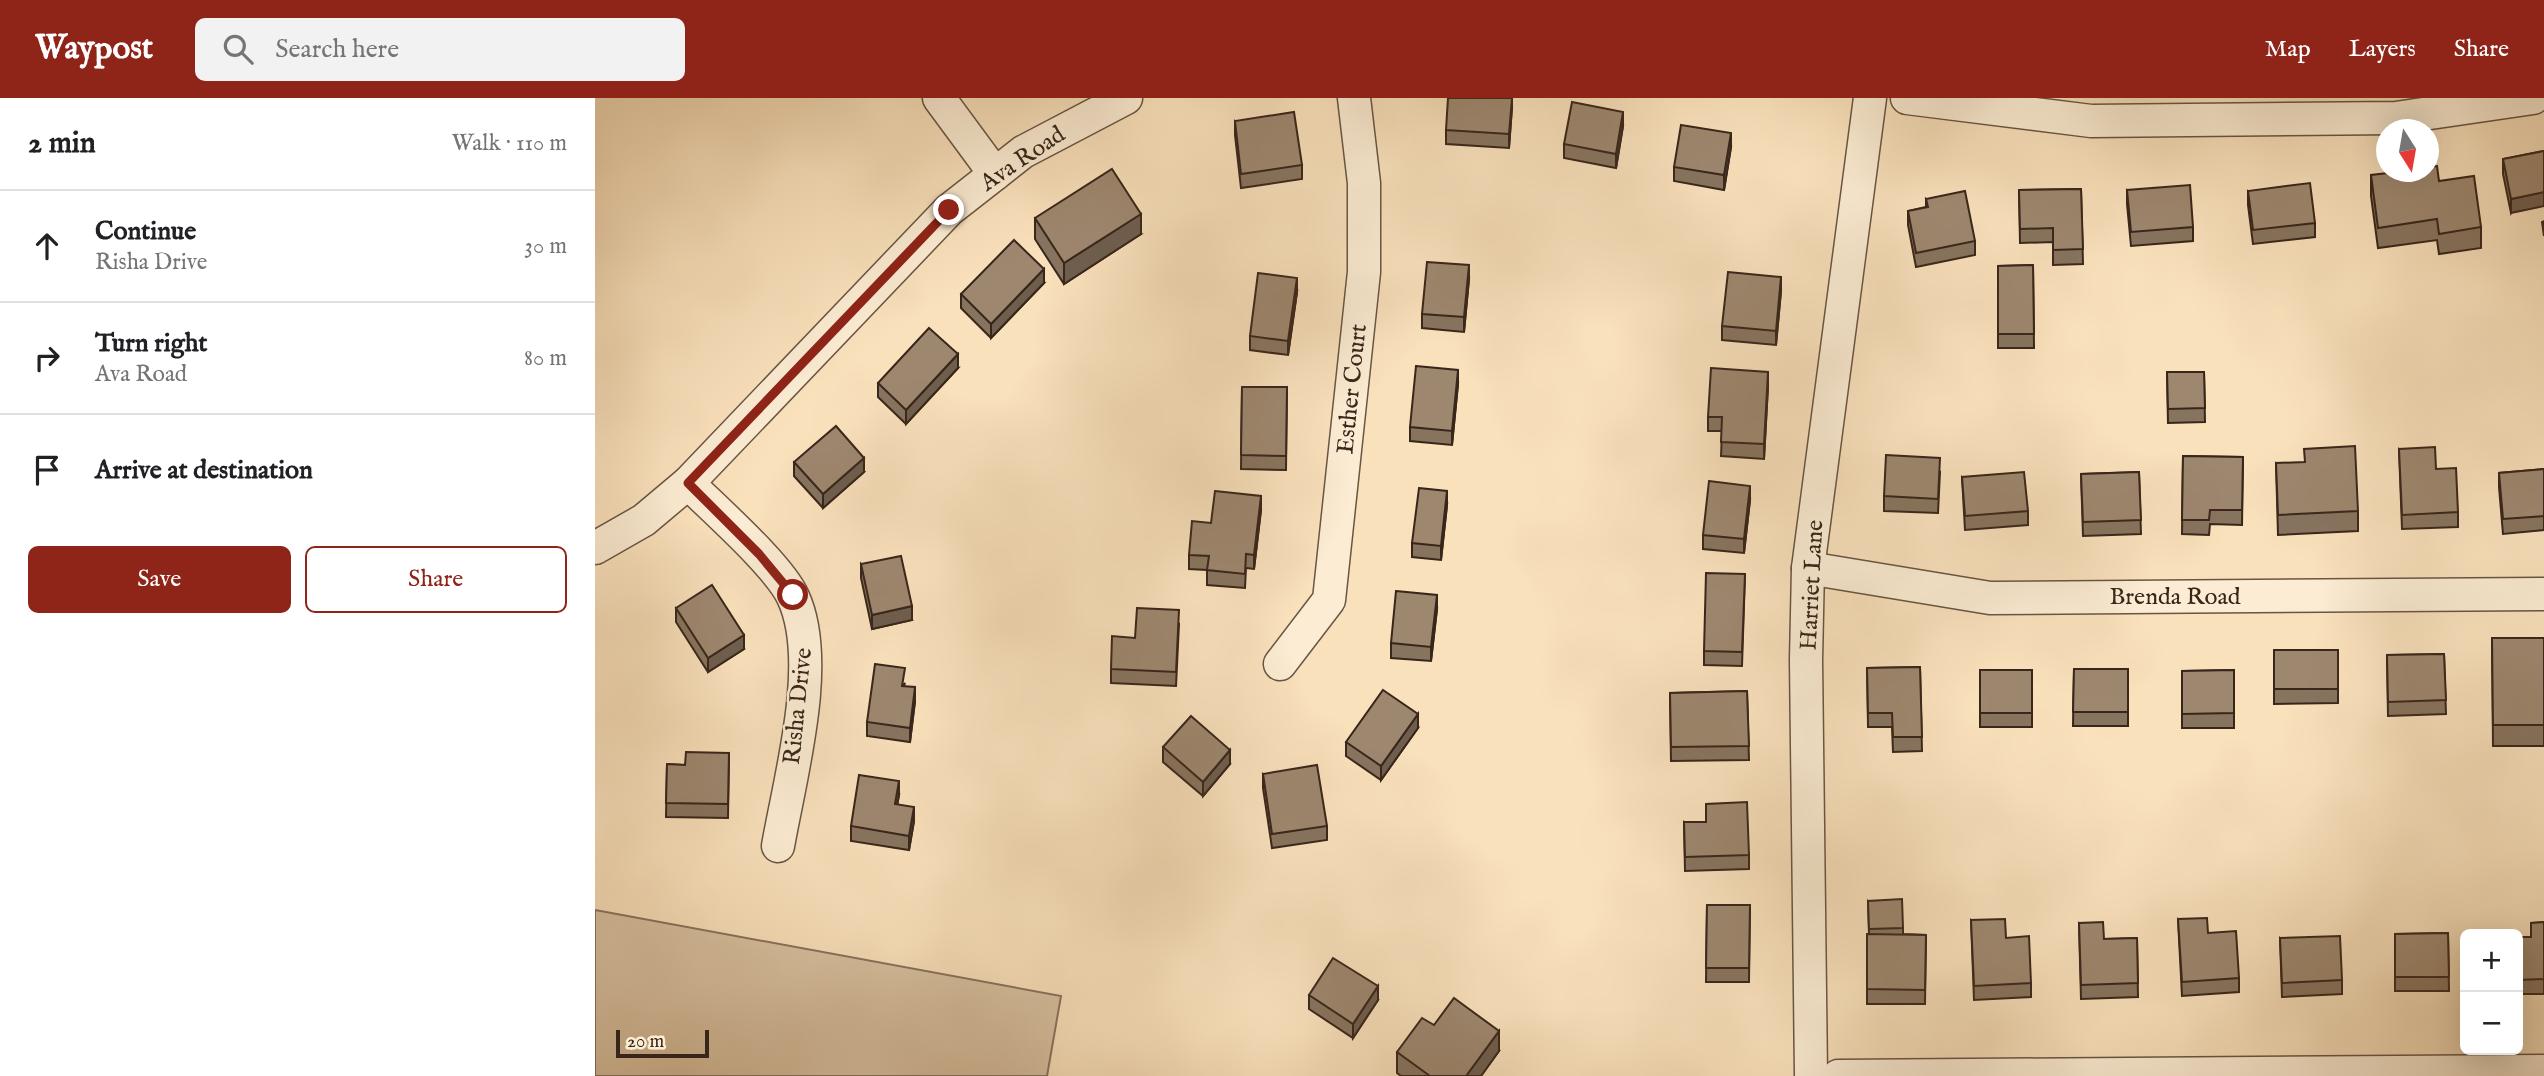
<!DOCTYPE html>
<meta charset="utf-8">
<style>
body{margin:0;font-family:"IM FELL English",serif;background:#f2f2f2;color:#202124}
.controls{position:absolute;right:21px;bottom:21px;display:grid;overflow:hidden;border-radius:10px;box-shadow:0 7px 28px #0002}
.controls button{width:63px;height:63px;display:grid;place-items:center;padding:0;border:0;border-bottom:2px solid #e0e0e0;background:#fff;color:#202124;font:35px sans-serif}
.compass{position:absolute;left:1781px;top:21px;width:63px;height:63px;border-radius:50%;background:#fff;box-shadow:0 7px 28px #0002;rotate:169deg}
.scale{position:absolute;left:21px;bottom:18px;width:93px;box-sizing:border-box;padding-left:7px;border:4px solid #39261b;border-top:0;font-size:19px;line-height:24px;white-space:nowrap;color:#39261b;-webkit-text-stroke:5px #fbecd3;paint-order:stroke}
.stop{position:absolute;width:21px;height:21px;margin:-16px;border:5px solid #8f2418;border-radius:50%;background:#fff}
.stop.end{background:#8f2418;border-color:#fff;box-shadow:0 2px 7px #0008}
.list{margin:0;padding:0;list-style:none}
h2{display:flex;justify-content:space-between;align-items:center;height:91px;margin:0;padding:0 28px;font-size:30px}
h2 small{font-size:23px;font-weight:400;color:#757577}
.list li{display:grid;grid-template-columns:46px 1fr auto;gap:21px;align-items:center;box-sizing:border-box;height:112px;padding:0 28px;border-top:2px solid #e0e0e0}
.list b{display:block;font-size:26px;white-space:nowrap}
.list p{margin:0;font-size:23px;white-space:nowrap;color:#757577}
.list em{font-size:23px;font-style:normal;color:#757577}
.actions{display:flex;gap:14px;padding:21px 28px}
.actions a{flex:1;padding:16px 0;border:2px solid #8f2418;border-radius:10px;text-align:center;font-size:24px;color:#8f2418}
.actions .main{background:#8f2418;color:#fff}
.icon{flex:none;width:38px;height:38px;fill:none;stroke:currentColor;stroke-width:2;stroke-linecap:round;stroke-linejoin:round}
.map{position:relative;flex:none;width:1949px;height:978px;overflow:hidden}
header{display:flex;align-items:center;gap:42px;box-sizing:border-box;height:98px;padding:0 35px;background:#8f2418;color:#fff}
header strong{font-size:33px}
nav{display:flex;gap:38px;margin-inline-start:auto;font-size:24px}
.search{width:490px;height:63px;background:#f2f2f2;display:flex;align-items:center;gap:18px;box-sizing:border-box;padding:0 24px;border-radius:10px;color:#757577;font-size:26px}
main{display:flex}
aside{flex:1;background:#fff}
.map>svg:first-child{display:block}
</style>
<header>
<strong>Waypost</strong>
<div class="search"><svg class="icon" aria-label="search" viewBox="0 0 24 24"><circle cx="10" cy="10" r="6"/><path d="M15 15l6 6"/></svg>Search here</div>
<nav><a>Map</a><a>Layers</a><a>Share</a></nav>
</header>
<main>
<aside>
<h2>2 min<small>Walk · 110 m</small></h2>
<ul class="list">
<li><svg class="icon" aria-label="ahead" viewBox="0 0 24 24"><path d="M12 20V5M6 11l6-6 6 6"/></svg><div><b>Continue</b><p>Risha Drive</p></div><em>30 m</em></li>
<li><svg class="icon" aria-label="right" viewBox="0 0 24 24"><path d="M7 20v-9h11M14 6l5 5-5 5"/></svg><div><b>Turn right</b><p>Ava Road</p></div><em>80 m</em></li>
<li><svg class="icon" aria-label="arrive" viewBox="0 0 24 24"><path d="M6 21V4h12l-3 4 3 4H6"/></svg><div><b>Arrive at destination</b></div></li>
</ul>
<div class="actions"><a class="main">Save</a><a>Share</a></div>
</aside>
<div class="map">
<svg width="1949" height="978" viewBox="0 0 1949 978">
<rect width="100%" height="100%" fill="#f9e1bc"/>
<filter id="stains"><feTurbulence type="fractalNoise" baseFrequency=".00286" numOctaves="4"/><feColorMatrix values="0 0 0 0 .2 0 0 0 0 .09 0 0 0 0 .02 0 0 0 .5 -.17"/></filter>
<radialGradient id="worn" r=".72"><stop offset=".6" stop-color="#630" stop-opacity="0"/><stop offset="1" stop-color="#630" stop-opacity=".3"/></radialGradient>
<!-- green -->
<polygon fill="#d8c1a1" stroke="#88745e" stroke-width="2" points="0,812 466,898 452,978 0,978"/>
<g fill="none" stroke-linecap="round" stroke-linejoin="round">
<defs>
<g id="minor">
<polyline points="344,0 400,76"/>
<polyline points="1312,0 1496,23 1801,20 1938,0"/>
<path d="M93,385C120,412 184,468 198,499C228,563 195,679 183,748"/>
<polyline points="0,450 49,422 93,385 354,112 428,54 531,0"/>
<polyline points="1213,470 1395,500 1949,496"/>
<polyline points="685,566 734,502 769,174 769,85 759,0"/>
<polyline points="1216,978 1211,562 1213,470 1275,0"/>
<polyline points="1243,978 1949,973"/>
</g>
</defs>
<!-- minor casing -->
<use href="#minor" stroke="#695543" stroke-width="35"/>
<!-- minor -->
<use href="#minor" stroke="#fbecd3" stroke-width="32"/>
</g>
<!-- wall -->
<g fill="#87745f" stroke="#39261b" stroke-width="2">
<polygon points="917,9 914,50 851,46 851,32"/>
<polygon points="640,23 707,67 707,81 646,90 640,37"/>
<polygon points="1028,28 1021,70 969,60 969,46"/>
<polygon points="1136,49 1129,92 1079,83 1079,69"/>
<polygon points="1949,53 1916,115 1908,76 1908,61"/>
<polygon points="1776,77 1844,83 1886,129 1886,150 1844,156 1842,142 1783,150 1776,98"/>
<polygon points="1486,91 1488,166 1458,167 1458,144 1425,145 1424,92"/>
<polygon points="1532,92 1598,129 1598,143 1536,148 1532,106"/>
<polygon points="1653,93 1720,125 1720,139 1658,146 1653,107"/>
<polygon points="1331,101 1380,143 1380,157 1321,169 1313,127 1313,113 1331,109"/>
<polygon points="440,120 546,136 469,186 440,141"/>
<polygon points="1438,167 1439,250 1403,250 1403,168"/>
<polygon points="874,181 869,234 827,230 827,216"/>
<polygon points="449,185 396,240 366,210 366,196"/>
<polygon points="1186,193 1181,247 1127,242 1127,228"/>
<polygon points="702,194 693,257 655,252 655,238"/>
<polygon points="363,270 311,326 283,299 283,285"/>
<polygon points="1572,274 1609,274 1610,324 1573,325"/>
<polygon points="863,286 857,347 815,343 815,329"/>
<polygon points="1173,288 1169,361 1126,358 1127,333 1113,333 1113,319"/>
<polygon points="647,289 692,289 691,372 646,371"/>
<polygon points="1804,351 1841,371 1863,414 1863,429 1807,431"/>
<polygon points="1588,358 1648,359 1647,427 1615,426 1614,437 1587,436"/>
<polygon points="199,364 269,374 228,410 199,378"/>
<polygon points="1681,365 1763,413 1763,433 1683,437"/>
<polygon points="1949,371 1949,432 1908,436 1904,389 1904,375"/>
<polygon points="1345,374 1343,415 1289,413 1289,398"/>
<polygon points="1544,374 1546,436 1488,438 1486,376"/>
<polygon points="1367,379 1433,413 1433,427 1370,432"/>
<polygon points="1155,402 1149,455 1108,451 1108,437"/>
<polygon points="852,407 846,462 817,459 817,445"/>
<polygon points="666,412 659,471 651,470 650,490 612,487 612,472 594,471 594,457 616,425"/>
<polygon points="266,466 317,522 277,531 266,480"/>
<polygon points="1150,476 1147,568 1109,567 1109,553"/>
<polygon points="81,510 149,551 113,574 81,524"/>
<polygon points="842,511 836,563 796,560 796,545"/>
<polygon points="584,526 581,588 516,585 516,571 540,540"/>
<polygon points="1897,540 1949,540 1949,648 1898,648"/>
<polygon points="1679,552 1743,552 1743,605 1679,606"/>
<polygon points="1849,556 1851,616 1793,618 1792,557"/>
<polygon points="1325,569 1327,653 1298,654 1297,629 1273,629 1272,570"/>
<polygon points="1479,571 1533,571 1533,628 1478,628"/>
<rect x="1385" y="572" width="52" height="57"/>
<polygon points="1639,572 1639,630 1587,630 1587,573"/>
<polygon points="310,585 309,588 320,603 315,644 272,638 272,624"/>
<polygon points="1152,593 1154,662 1076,663 1075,595"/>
<polygon points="823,630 786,682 751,658 751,644"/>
<polygon points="568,649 635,666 608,698 568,664"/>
<polygon points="134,655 133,720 71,719 72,666 90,667"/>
<polygon points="668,676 732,728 732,742 677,750 668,690"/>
<polygon points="304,697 302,707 319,723 314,752 256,743 256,728"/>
<polygon points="1089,724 1154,757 1154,771 1090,773"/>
<polygon points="1273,803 1308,830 1308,836 1331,837 1330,906 1272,906 1272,836 1274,836"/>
<polygon points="1112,807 1155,807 1154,884 1111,884"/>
<polygon points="1583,821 1613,835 1644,880 1644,894 1587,898"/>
<polygon points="1376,822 1411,840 1436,885 1436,899 1379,902"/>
<polygon points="1949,824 1949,896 1923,896 1923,839 1936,839 1936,825"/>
<polygon points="1484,825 1509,841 1542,840 1543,899 1486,901"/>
<polygon points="1853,835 1854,893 1800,893 1800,836"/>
<polygon points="1685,840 1747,882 1747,896 1687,899"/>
<polygon points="714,897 783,902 758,940 714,911"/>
<polygon points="904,953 886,978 806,978 802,975 802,954"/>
</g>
<!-- shaded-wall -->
<g fill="#6e5e4e" stroke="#39261b" stroke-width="2">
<polygon points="917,0 917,9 914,50 914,36"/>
<polygon points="1028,14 1028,28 1021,70 1021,56"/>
<polygon points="1136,35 1136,49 1129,92 1129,77"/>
<polygon points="1949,94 1949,108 1916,115 1916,101"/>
<polygon points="546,116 546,136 469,186 469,165"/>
<polygon points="874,167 874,181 869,234 869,219"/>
<polygon points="449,171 449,185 396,240 396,226"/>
<polygon points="1186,179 1186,193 1181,247 1181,233"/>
<polygon points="702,180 702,194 693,257 693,243"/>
<polygon points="363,256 363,270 311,326 311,312"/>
<polygon points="863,272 863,286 857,347 857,333"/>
<polygon points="1173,274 1173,288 1169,361 1169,346"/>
<polygon points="269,360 269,374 228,410 228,396"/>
<polygon points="1155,388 1155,402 1149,455 1149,441"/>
<polygon points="852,393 852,407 846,462 846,448"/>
<polygon points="666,398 666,412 659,471 659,457"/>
<polygon points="842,497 842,511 836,563 836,549"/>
<polygon points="317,508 317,522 277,531 277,517"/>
<polygon points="149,537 149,551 113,574 113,560"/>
<polygon points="320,589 320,603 315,644 315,630"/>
<polygon points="823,616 823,630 786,682 786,668"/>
<polygon points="635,652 635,666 608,698 608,684"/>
<polygon points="304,683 304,697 300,720 300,706"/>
<polygon points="319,709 319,723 314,752 314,738"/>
<polygon points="783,888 783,902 758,940 758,926"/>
<polygon points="904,933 904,953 886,978 871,978"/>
</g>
<!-- building -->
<g fill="#9d876f" stroke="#39261b" stroke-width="2">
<polygon points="853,0 917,0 914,36 851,32"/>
<polygon points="977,4 1028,14 1021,56 969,46"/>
<polygon points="699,14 707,67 646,76 640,23"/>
<polygon points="1086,27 1136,35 1129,77 1079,69"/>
<polygon points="1949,53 1949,94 1916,101 1908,61"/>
<polygon points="1842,68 1844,83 1879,78 1886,129 1844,136 1842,121 1783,130 1776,77 1802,74 1833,74 1833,69"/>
<polygon points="517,71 546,116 469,165 440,120"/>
<polygon points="1715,85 1720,125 1658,132 1653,93"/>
<polygon points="1595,87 1598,129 1536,134 1532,92"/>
<polygon points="1486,91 1488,151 1458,152 1458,130 1425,131 1424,92"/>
<polygon points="1370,93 1380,143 1321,155 1313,113 1333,109 1331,101"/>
<polygon points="1949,123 1949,138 1947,124"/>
<polygon points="419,142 449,171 396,226 366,196"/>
<polygon points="832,164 874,167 869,219 827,216"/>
<polygon points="1438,167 1439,236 1403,236 1403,168"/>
<polygon points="1133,174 1186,179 1181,233 1127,228"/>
<polygon points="663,175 702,180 693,243 655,238"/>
<polygon points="334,230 363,256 311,312 283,285"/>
<polygon points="821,268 863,272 857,333 815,329"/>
<polygon points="1116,270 1173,274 1169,346 1126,344 1127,319 1113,319"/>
<polygon points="1572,274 1609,274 1610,310 1573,311"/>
<polygon points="647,289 692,289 691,358 646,357"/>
<polygon points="241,328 269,360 228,396 199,364"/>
<polygon points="1760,348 1763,413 1683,417 1681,365 1710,364 1709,351"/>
<polygon points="1840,349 1841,371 1861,370 1863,414 1807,417 1804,351"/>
<polygon points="1291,357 1345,360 1343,401 1289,398"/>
<polygon points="1588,358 1648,359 1647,412 1615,412 1614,422 1587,422"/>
<polygon points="1949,371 1949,418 1908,421 1904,375"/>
<polygon points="1429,374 1433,413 1370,418 1367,379"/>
<polygon points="1544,374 1546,422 1488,424 1486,376"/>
<polygon points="1114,383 1155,388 1149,441 1108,437"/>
<polygon points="824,390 852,393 846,448 817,445"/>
<polygon points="620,393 666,398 659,457 651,456 650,476 612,472 614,458 594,457 597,423 616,425"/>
<polygon points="306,458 317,508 277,517 266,466"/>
<polygon points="1111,475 1150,476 1147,554 1109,553"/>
<polygon points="117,487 149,537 113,560 81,510"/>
<polygon points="801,493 842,497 836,549 796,545"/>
<polygon points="542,510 584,512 581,574 516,571 517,538 540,540"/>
<polygon points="1897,540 1949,540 1949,627 1898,627"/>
<rect x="1679" y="552" width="64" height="39"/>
<polygon points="1849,556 1851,602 1793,604 1792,557"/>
<polygon points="280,566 310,570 307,588 320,589 315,630 272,624"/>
<polygon points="1325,569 1327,639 1298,639 1297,615 1273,615 1272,570"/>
<polygon points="1479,571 1533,571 1533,614 1478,614"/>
<rect x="1385" y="572" width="52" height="43"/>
<polygon points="1639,572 1639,615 1587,616 1587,573"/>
<polygon points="788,592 823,616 786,668 751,644"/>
<polygon points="1152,593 1154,648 1076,649 1075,595"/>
<polygon points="596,618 635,652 608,684 568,649"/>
<polygon points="91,654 134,655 133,706 71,705 72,666 90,667"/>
<polygon points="722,667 732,728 677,736 668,676"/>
<polygon points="264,677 304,683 300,706 319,709 314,738 256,728"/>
<polygon points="1152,704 1154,757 1090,759 1089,724 1111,724 1111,706"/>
<polygon points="1307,801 1308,830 1274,831 1273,803"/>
<polygon points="1112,807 1155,807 1154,870 1111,870"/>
<polygon points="1612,820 1613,835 1641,833 1644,880 1587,884 1583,821"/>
<polygon points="1410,821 1411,840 1434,838 1436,885 1379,888 1376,822"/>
<polygon points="1508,824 1509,841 1542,840 1543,885 1486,887 1484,825"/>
<polygon points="1949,824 1949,881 1923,882 1923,839 1936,839 1936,825"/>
<polygon points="1853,835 1854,879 1800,879 1800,836"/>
<polygon points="1272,836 1331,837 1330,892 1272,891"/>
<polygon points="1745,838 1747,882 1687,885 1685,840"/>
<polygon points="738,860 783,888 758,926 714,897"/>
<polygon points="859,900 904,933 871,978 835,978 802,954 827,920 839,927"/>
</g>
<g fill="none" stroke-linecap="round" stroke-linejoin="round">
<!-- route -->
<polyline stroke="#8f2418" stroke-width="9" points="198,497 164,456 93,385 354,112"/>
</g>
<g text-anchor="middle" stroke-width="5" stroke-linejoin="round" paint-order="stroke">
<!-- street labels -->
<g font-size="24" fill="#39261b" stroke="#fbecd3">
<text transform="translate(427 60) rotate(-34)" y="8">Ava Road</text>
<text transform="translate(756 291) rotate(-84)" y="8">Esther Court</text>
<text transform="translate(1216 487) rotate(-87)" y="8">Harriet Lane</text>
<text x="1580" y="506">Brenda Road</text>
<text transform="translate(202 608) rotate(-84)" y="8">Risha Drive</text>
</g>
</g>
<rect width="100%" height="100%" filter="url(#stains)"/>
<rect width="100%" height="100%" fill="url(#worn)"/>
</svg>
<div class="controls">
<button>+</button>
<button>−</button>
</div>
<svg class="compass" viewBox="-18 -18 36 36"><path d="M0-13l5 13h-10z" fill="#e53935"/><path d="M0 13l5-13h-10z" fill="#757577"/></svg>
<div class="scale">20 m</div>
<div class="stop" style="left:198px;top:497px"></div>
<div class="stop end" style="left:354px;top:112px"></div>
</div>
</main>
